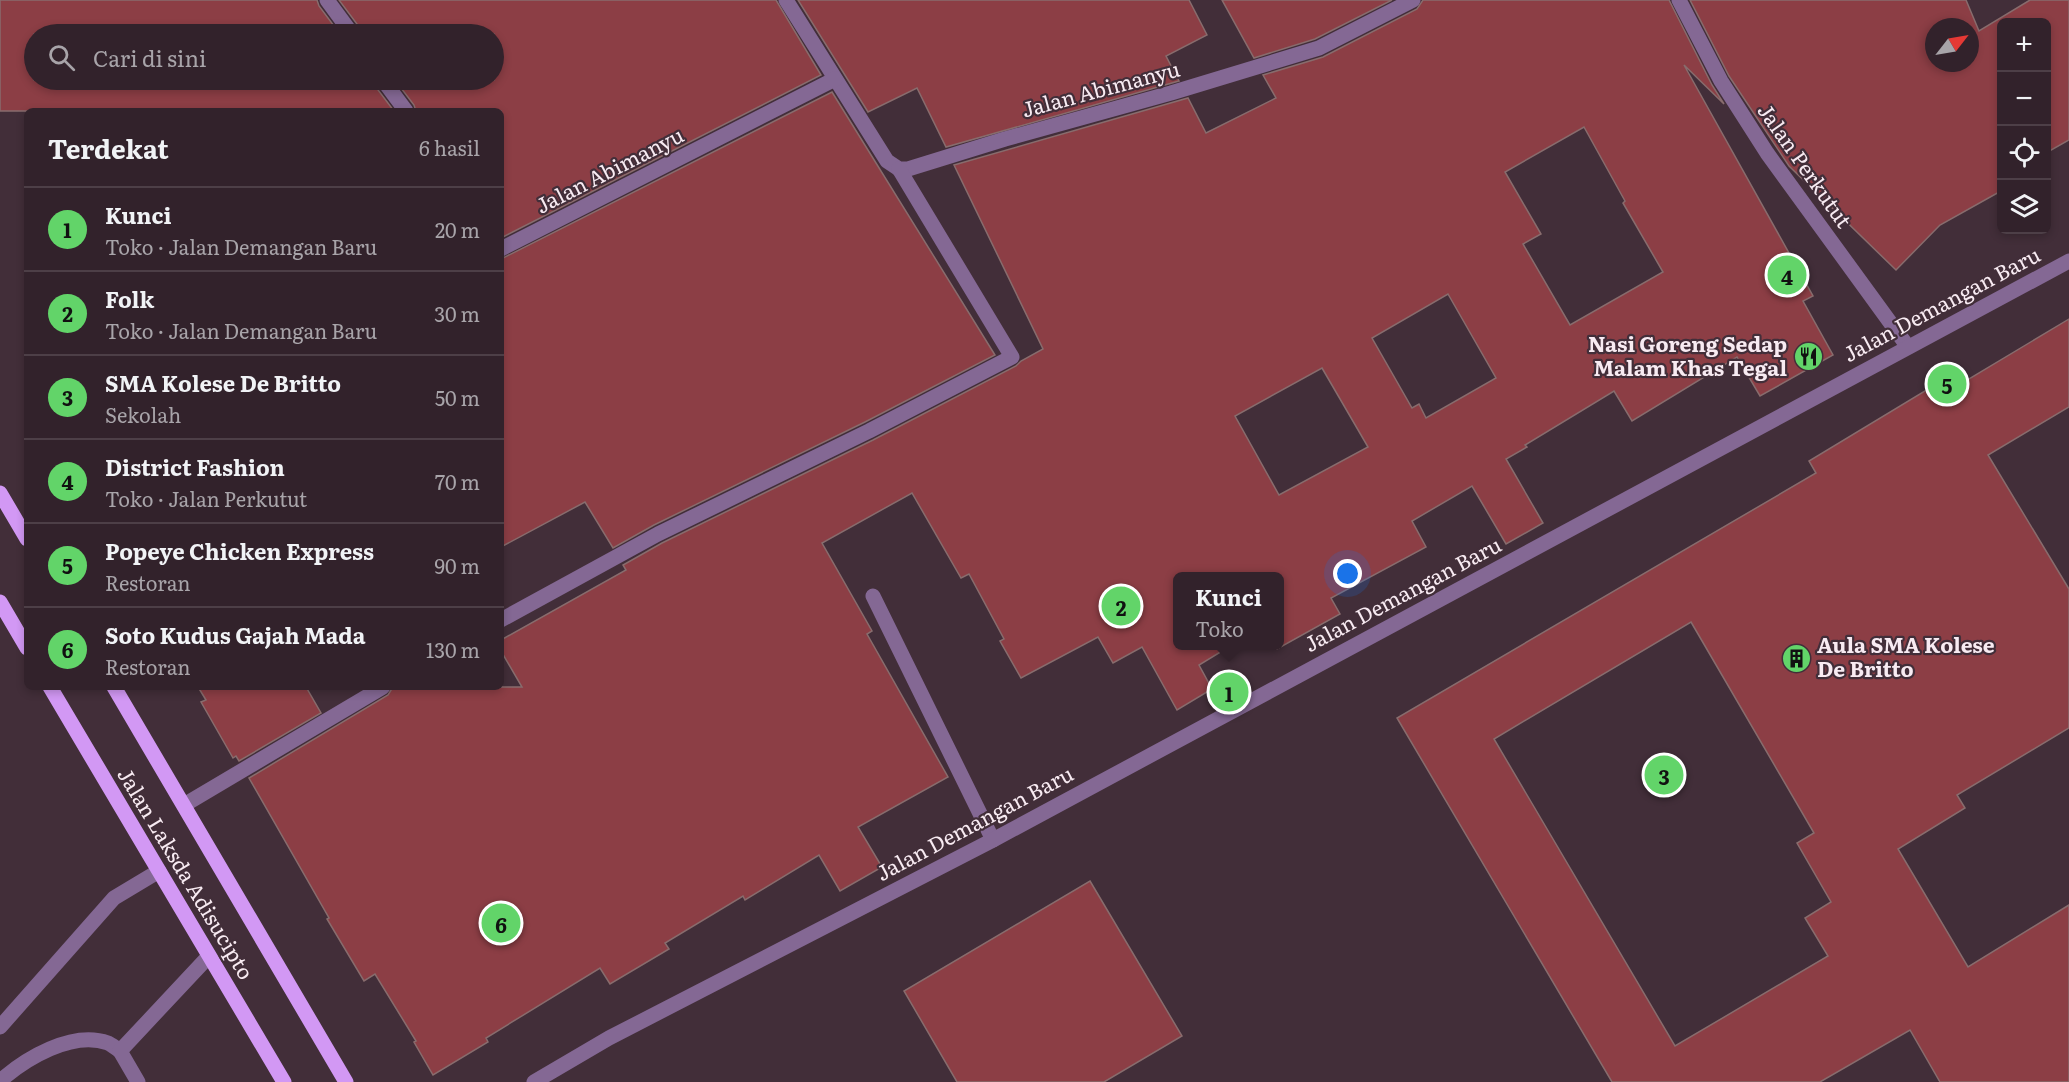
<!DOCTYPE html>
<html lang="id">
<meta charset="utf-8">
<style>
body{margin:0;font-family:Literata,serif;background:#3a2a33;color:#f1f3f6}
.controls{position:absolute;right:18px;top:18px;display:grid;overflow:hidden;border-radius:9px;box-shadow:0 3px 9px #0003}
.controls button{width:54px;height:54px;display:grid;place-items:center;padding:0;border:0;border-bottom:2px solid #4d3f47;background:#32222b;color:#f1f3f6;font:30px sans-serif}
.compass{position:absolute;left:1925px;top:18px;width:54px;height:54px;border-radius:50%;background:#32222b;box-shadow:0 3px 9px #0003;rotate:59deg}
.you{position:absolute;left:1348px;top:574px;width:21px;height:21px;margin:-15px;border:4px solid #fff;border-radius:50%;background:#1a73e8;box-shadow:0 0 0 9px #1a73e833}
.badge{display:grid;place-items:center;width:39px;height:39px;border-radius:50%;background:#62d469;color:#111;font-size:20px;font-weight:700}
.pin{position:absolute;translate:-50% -50%;border:3px solid #fff;box-shadow:0 2px 6px #0006}
.popup{position:absolute;left:1173px;top:572px;width:111px;height:78px;box-sizing:border-box;display:grid;place-content:center;border-radius:9px;background:#32222b;filter:drop-shadow(0 2px 4px #0005);font-size:20px;white-space:nowrap;color:#a8a4a9}
.popup b{font-size:22px;color:#f1f3f6}
.popup::after{content:'';position:absolute;left:50%;top:100%;margin-left:-12px;border:12px solid transparent;border-top-color:#32222b}
.list{margin:0;padding:0;list-style:none}
h2{display:flex;justify-content:space-between;align-items:center;height:78px;margin:0;padding:0 24px;font-size:26px}
h2 small{font-size:20px;font-weight:400;color:#a8a4a9}
.list li{display:grid;grid-template-columns:39px 1fr auto;gap:18px;align-items:center;box-sizing:border-box;height:84px;padding:0 24px;border-top:2px solid #4d3f47}
.list b{display:block;font-size:22px;white-space:nowrap}
.list p{margin:0;font-size:20px;white-space:nowrap;color:#a8a4a9}
.list em{font-size:20px;font-style:normal;color:#a8a4a9}
.icon{flex:none;width:33px;height:33px;fill:none;stroke:currentColor;stroke-width:2;stroke-linecap:round;stroke-linejoin:round}
.map{position:relative;flex:none;width:2069px;height:1082px;overflow:hidden}
.search{position:absolute;background:#32222b;box-shadow:0 3px 9px #0003;left:24px;top:24px;width:480px;height:66px;display:flex;align-items:center;gap:15px;box-sizing:border-box;padding:0 21px;border-radius:33px;color:#a8a4a9;font-size:22px}
.panel{position:absolute;background:#32222b;box-shadow:0 3px 9px #0003;left:24px;top:108px;width:480px;height:582px;border-radius:9px}
.map>svg:first-child{display:block}
</style>
<div class="map">
<svg width="2069" height="1082" viewBox="0 0 2069 1082">
<rect width="100%" height="100%" fill="#422e39"/>
<!-- building -->
<g fill="#8c3e45" stroke="#886c6d" stroke-width="1.5" fill-rule="evenodd">
<polygon points="0,0 317,0 319,6 340,34 34,34 34,80 373,80 375,86 394,111 0,111"/>
<polygon points="339,0 776,0 821,75 501,238 501,111 416,111 414,105 395,80 494,80 494,34 362,34 360,28"/>
<polygon points="798,0 1189,0 1207,35 1166,56 1179,81 946,147 917,88 868,112"/>
<polygon points="1222,0 1392,0 1315,39 1254,58"/>
<path d="M1423,0H1669L1712,85L1724,104L1684,65L1813,296L1803,301L1833,355L1760,396L1737,357L1632,421L1614,391L1525,445L1527,447L1506,459L1543,523L1506,544L1472,486L1412,521L1426,547L1331,598L1340,614L1277,649L1275,645H1280V576H1178V645H1232L1199,665L1212,689L1177,710L1142,647L1113,663L1098,637L1021,678L1000,641L1004,639L969,574L961,578L912,493L822,543L872,631L867,634L948,777L858,827L882,867L840,891L819,855L745,900L743,896L665,943L669,949L610,984L600,968L486,1038L488,1042L433,1075L414,1042L416,1041L375,974L364,981L327,919L329,918L249,778L388,695L393,687H522L501,651V640L626,570L623,565L662,543L873,440L1016,366L1021,361L1043,349L954,165L1188,98L1206,133L1276,98L1263,75L1323,57L1417,9ZM1584,127L1625,201L1623,203L1663,272L1570,325L1523,244L1541,234L1505,172ZM1448,294L1496,378L1426,418L1419,404L1412,408L1372,338ZM1322,368L1368,447L1279,495L1235,416Z"/>
<path d="M1690,0H1966L1979,31L2030,0H2069V140L2046,153V22H2001V191L1940,225L1896,270L1789,166L1729,76ZM1934,27H1970V63H1934Z"/>
<polygon points="832,92 995,355 865,422 654,525 613,548 585,502 501,547 501,259"/>
<path d="M2069,319V407L1988,455L2069,589V728L1957,795L1965,808L1898,849L1968,967L2069,905V1082H1940L1910,1030L1820,1082H1612L1397,718L1816,473L1809,461L1943,380L1949,391ZM1691,622L1814,833L1797,843L1831,902L1805,918L1828,956L1675,1046L1494,739Z"/>
<polygon points="198,687 306,687 321,713 239,761 236,756 233,758 201,702 206,700"/>
<polygon points="1090,881 1182,1036 1104,1082 957,1082 904,991"/>
</g>
<g fill="none" stroke-linecap="round" stroke-linejoin="round">
<!-- minor -->
<g stroke="#846894" stroke-width="15">
<polyline points="327,0 352,34"/>
<polyline points="786,0 887,161 899,169 908,169 1005,139 1171,93 1319,48 1413,0"/>
<polyline points="1679,0 1721,81 1767,153 1908,347"/>
<polyline points="383,80 406,111"/>
<polyline points="501,249 835,79"/>
<polyline points="873,596 993,840"/>
<polyline points="501,620 658,534 869,431 1012,357 899,169"/>
<polyline points="184,805 383,687"/>
<polyline points="0,1027 114,898 159,871"/>
<path d="M0,1081C25,1059 72,1030 108,1043C112,1045 116,1048 120,1051"/>
<polyline points="138,1082 120,1051 209,956"/>
<polyline points="534,1082 609,1038 993,840 2069,261"/>
</g>
<!-- major -->
<g stroke="#d298f4" stroke-width="15">
<polyline points="0,493 27,539"/>
<polyline points="0,602 27,648"/>
<polyline points="50,687 284,1082"/>
<polyline points="114,687 346,1082"/>
</g>
</g>
<!-- icons -->
<defs>
<symbol id="restaurant-disc" viewBox="-11 -11 22 22"><circle r="9.5" fill="#62d469" stroke="#422e39"/><path d="M-5-6h1v4h1v-4h1v4h1v-4h1v5L-1.5 .5V6h-2V.5L-5-1ZM5-6V6H3V1.5H1.5Q1.5-4 5-6Z" fill="#111"/></symbol>
<symbol id="building-disc" viewBox="-11 -11 22 22"><circle r="9.5" fill="#62d469" stroke="#422e39"/><path d="M-4-6H4V6H1V3H-1V6H-4ZM-2.5-4.3h1.7v1.8h-1.7ZM.8-4.3h1.7v1.8H.8ZM-2.5-1h1.7V.8h-1.7ZM.8-1h1.7V.8H.8Z" fill="#111"/></symbol>
</defs>
<g fill-rule="evenodd">
<use href="#restaurant-disc" x="1792" y="340" width="33" height="33"/>
<use href="#building-disc" x="1780" y="642" width="33" height="33"/>
</g>
<g text-anchor="middle" stroke-width="4.5" stroke-linejoin="round" paint-order="stroke">
<!-- street labels -->
<g font-size="21" fill="#f8ebf2" stroke="#422e39">
<text transform="translate(1101 90) rotate(-15)" y="7">Jalan Abimanyu</text>
<text transform="translate(1804 166) rotate(55)" y="7">Jalan Perkutut</text>
<text transform="translate(610 171) rotate(-27)" y="7">Jalan Abimanyu</text>
<text transform="translate(1942 305) rotate(-28)" y="7">Jalan Demangan Baru</text>
<text transform="translate(1403 595) rotate(-28)" y="7">Jalan Demangan Baru</text>
<text transform="translate(975 824) rotate(-28)" y="7">Jalan Demangan Baru</text>
<text transform="translate(185 874) rotate(59)" y="7">Jalan Laksda Adisucipto</text>
</g>
<!-- poi labels -->
<g font-size="21" font-weight="bold" fill="#f8ebf2" stroke="#422e39" text-anchor="end">
<text x="1787" y="352">Nasi Goreng Sedap<tspan x="1787" dy="24">Malam Khas Tegal</tspan></text>
<text x="1817" y="653" text-anchor="start">Aula SMA Kolese<tspan x="1817" dy="24">De Britto</tspan></text>
</g>
</g>
</svg>
<div class="controls">
<button>+</button>
<button>−</button>
<button><svg class="icon" aria-label="locate" viewBox="0 0 24 24"><circle cx="12" cy="12" r="6"/><path d="M12 2v4M12 18v4M2 12h4M18 12h4"/></svg></button>
<button><svg class="icon" aria-label="layers" viewBox="0 0 24 24"><path d="M12 4l9 5-9 5-9-5zM3 14l9 5 9-5"/></svg></button>
</div>
<svg class="compass" viewBox="-18 -18 36 36"><path d="M0-13l5 13h-10z" fill="#e53935"/><path d="M0 13l5-13h-10z" fill="#a8a4a9"/></svg>
<div class="you"></div>
<div class="pin badge" style="left:1229px;top:692px">1</div>
<div class="popup"><b>Kunci</b>Toko</div>
<div class="pin badge" style="left:1121px;top:606px">2</div>
<div class="pin badge" style="left:1664px;top:775px">3</div>
<div class="pin badge" style="left:1787px;top:275px">4</div>
<div class="pin badge" style="left:1947px;top:384px">5</div>
<div class="pin badge" style="left:501px;top:923px">6</div>
<div class="search"><svg class="icon" aria-label="search" viewBox="0 0 24 24"><circle cx="10" cy="10" r="6"/><path d="M15 15l6 6"/></svg>Cari di sini</div>
<section class="panel">
<h2>Terdekat<small>6 hasil</small></h2>
<ul class="list">
<li><span class="badge">1</span><div><b>Kunci</b><p>Toko · Jalan Demangan Baru</p></div><em>20 m</em></li>
<li><span class="badge">2</span><div><b>Folk</b><p>Toko · Jalan Demangan Baru</p></div><em>30 m</em></li>
<li><span class="badge">3</span><div><b>SMA Kolese De Britto</b><p>Sekolah</p></div><em>50 m</em></li>
<li><span class="badge">4</span><div><b>District Fashion</b><p>Toko · Jalan Perkutut</p></div><em>70 m</em></li>
<li><span class="badge">5</span><div><b>Popeye Chicken Express</b><p>Restoran</p></div><em>90 m</em></li>
<li><span class="badge">6</span><div><b>Soto Kudus Gajah Mada</b><p>Restoran</p></div><em>130 m</em></li>
</ul>
</section>
</div>
